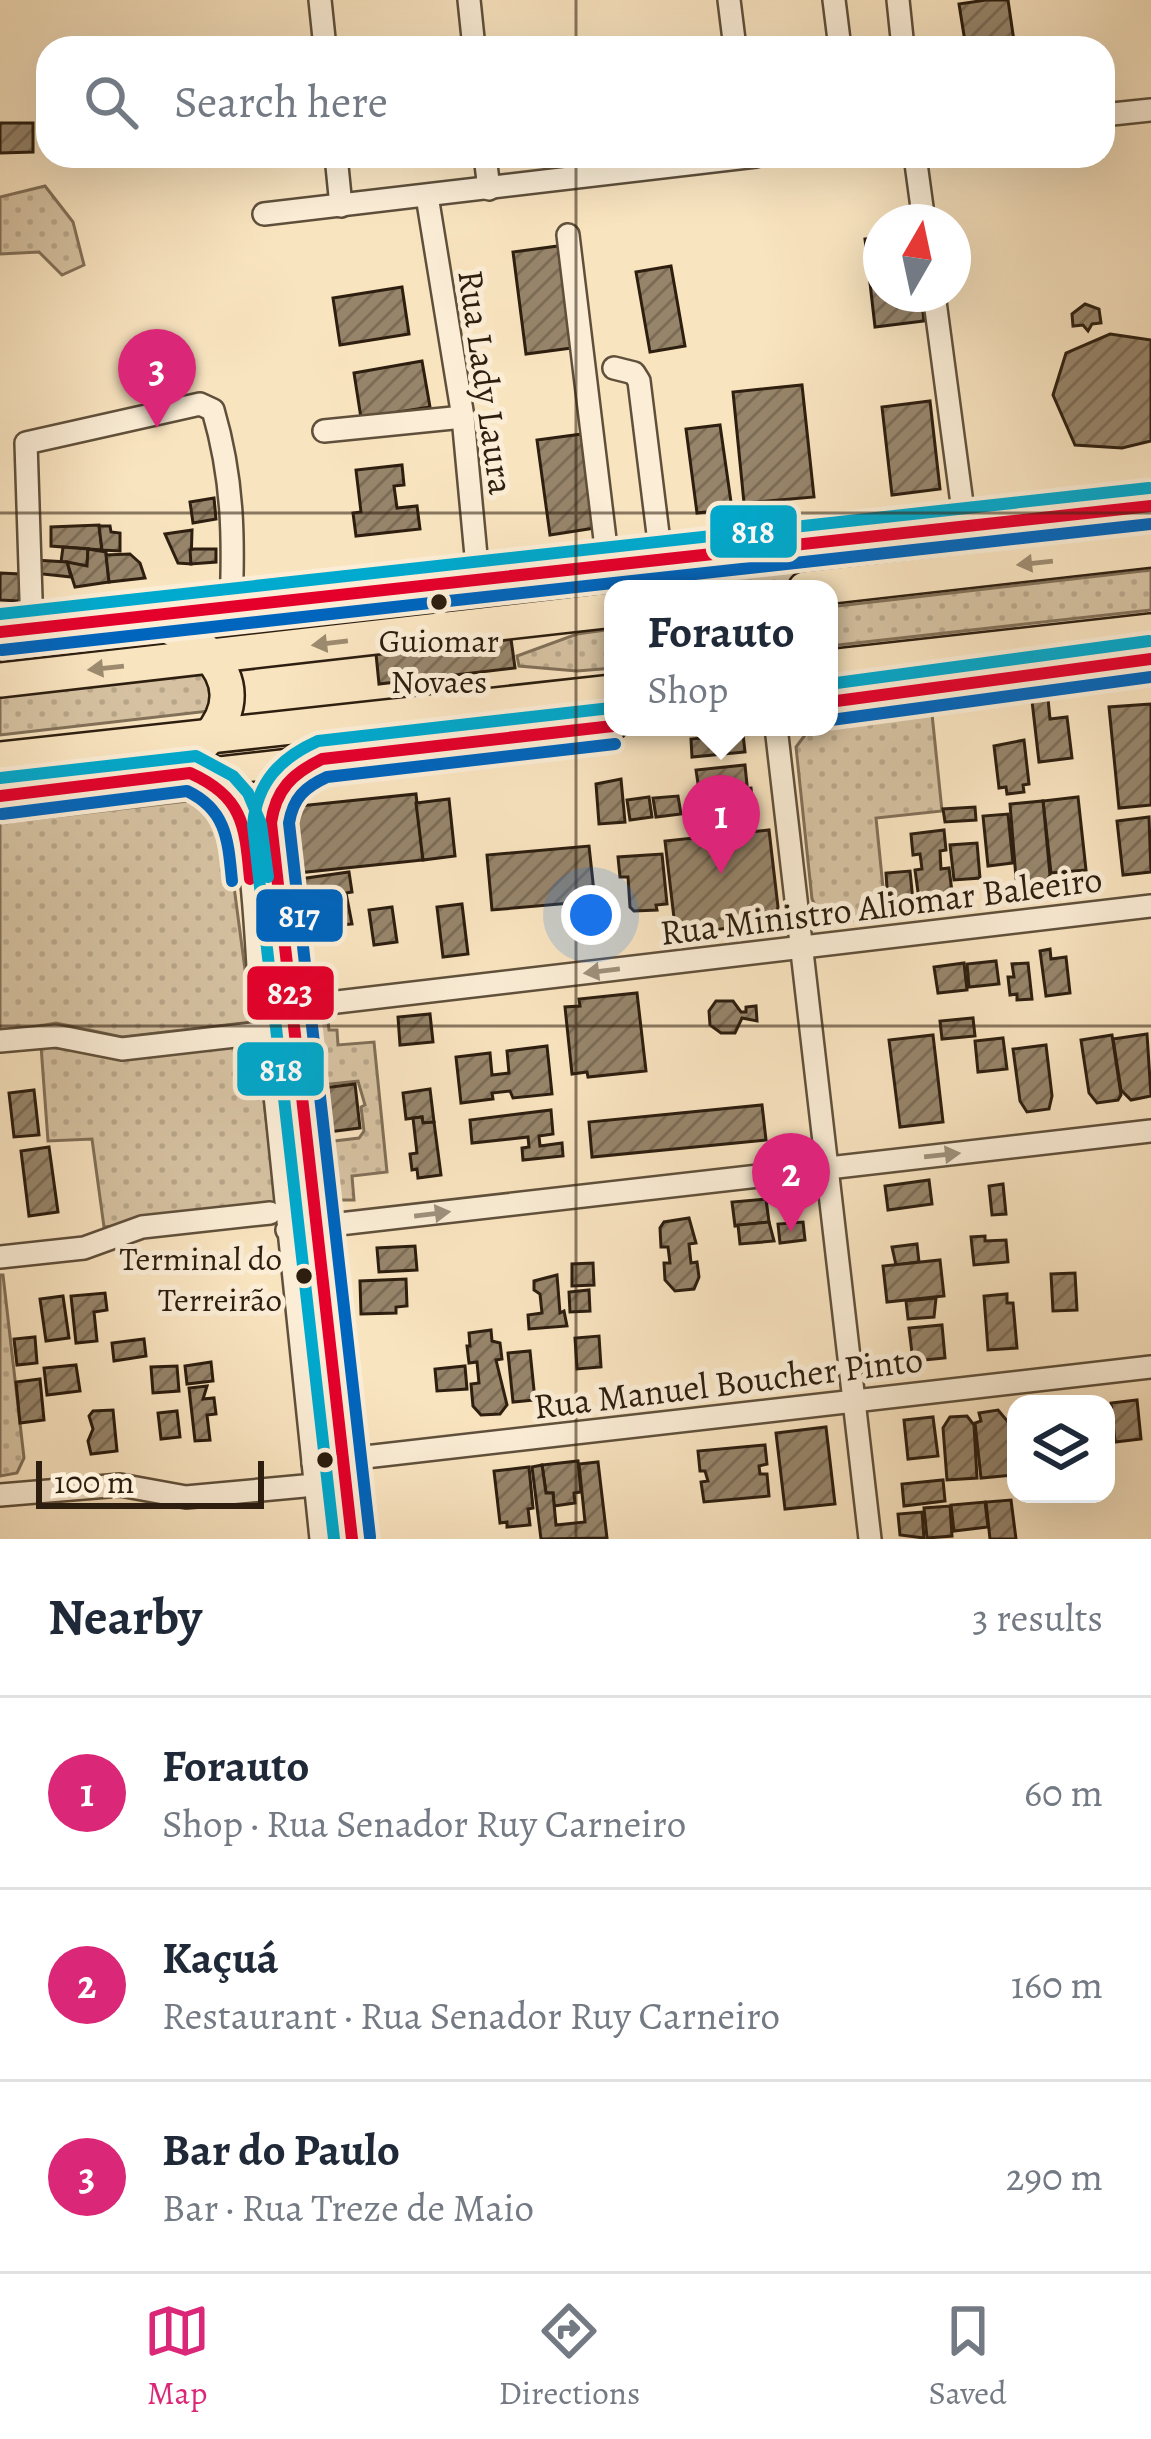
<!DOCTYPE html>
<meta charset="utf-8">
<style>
body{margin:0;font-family:Alegreya,serif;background:#f6f6f7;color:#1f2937}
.controls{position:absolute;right:36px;bottom:36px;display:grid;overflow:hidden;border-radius:24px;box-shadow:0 12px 48px #0002}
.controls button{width:108px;height:108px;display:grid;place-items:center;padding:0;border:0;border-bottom:3px solid #e0e1e3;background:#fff;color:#1f2937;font:60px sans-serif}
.compass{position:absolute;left:863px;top:204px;width:108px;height:108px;border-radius:50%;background:#fff;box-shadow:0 12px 48px #0002;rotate:9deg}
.scale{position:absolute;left:36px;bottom:30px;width:228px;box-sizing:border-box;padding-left:12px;border:6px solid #2d1e0f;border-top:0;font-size:33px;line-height:42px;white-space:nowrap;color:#2d1e0f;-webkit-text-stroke:9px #fbedd6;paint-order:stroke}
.you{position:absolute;left:591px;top:915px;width:42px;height:42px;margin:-30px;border:9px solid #fff;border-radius:50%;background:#1a73e8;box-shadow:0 0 0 18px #1a73e833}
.badge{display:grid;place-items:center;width:78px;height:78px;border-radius:50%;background:#db2777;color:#fff;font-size:39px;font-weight:700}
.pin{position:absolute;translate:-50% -99px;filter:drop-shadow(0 3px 6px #0008)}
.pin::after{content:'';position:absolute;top:63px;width:42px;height:36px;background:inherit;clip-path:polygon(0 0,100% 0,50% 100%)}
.popup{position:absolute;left:604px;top:580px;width:234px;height:156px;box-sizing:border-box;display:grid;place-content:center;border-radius:24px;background:#fff;filter:drop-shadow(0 3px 9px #0005);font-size:39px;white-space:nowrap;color:#747a83}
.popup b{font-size:45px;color:#1f2937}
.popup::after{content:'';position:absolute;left:50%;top:100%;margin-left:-24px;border:24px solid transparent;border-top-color:#fff}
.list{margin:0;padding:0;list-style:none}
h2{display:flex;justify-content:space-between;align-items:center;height:156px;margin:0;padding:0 48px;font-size:51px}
h2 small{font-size:39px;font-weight:400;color:#747a83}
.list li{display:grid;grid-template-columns:78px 1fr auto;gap:36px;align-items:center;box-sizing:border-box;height:192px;padding:0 48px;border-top:3px solid #e0e1e3}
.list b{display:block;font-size:45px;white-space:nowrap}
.list p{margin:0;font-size:39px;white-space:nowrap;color:#747a83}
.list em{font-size:39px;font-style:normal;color:#747a83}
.icon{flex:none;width:66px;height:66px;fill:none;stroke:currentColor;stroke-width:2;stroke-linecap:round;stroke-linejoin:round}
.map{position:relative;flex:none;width:1151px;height:1539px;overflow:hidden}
.search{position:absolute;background:#fff;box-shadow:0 12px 48px #0002;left:36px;right:36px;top:36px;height:132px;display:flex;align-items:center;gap:30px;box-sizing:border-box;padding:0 42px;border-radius:36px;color:#747a83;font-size:45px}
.sheet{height:732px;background:#fff}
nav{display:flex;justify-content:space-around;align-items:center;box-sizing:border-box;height:168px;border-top:3px solid #e0e1e3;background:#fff;font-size:33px;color:#747a83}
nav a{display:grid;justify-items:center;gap:6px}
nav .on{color:#db2777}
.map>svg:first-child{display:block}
</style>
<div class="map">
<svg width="1151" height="1539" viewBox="0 0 1151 1539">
<defs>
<pattern id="grass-dots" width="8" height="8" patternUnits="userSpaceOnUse" patternTransform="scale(3)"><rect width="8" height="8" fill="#d6c2a2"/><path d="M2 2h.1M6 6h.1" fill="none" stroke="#b8a68a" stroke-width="1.8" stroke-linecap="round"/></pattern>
<pattern id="building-hatch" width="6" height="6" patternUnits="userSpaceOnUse" patternTransform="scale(3)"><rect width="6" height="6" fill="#97856b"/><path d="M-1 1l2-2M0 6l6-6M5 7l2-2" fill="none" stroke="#7c6c56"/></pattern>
</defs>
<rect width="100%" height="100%" fill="#f9e4c0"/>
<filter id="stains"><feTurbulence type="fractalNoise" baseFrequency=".00167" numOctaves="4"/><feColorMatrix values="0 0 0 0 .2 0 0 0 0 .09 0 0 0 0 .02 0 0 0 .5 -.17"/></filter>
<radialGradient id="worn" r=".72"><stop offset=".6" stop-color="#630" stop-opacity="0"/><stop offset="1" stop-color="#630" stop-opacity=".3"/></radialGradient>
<!-- grass -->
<g fill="url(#grass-dots)" stroke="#827058" stroke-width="3">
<polygon points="45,186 73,222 84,265 62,275 39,252 0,254 0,197"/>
<polygon points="1123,531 1151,541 768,587 662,589 687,577 962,551"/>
<polygon points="1151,570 1151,610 829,646 829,607"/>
<polygon points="651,571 634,589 613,589 613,598 282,632 279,626 285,613"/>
<polygon points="613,629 613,668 577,671 519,666 517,656 577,634"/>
<polygon points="141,631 195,646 0,667 0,646"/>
<polygon points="212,671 218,710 0,735 0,696"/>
<polygon points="613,699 613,712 280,755 294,736"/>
<polygon points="932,714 942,811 876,818 886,917 832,922 822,918 812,899 796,747 808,731 817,728"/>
<polygon points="196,800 218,809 225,819 252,1022 122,1037 56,1023 0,1033 0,823"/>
<polygon points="328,1021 329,1030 337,1030 338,1045 374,1042 387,1172 352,1176 354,1200 336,1200 321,1184 317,1143 359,1138 364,1131 361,1107 365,1105 358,1081 311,1086 306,1040 317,1024"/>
<polygon points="257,1042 277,1211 104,1227 92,1139 48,1141 41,1046 121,1057"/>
<polygon points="0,1275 3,1275 24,1458 17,1473 0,1476"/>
</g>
<!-- building -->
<g fill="url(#building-hatch)" stroke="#2d1e0f" stroke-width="3">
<polygon points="986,0 1008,0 1015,48 966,48 959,4"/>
<polygon points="0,123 33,123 33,152 0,153"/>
<polygon points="881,237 881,294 921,294 924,321 875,327 865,239"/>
<polygon points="558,246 572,348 526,354 513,252"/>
<polygon points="671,266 685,346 650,352 636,272"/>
<polygon points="402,287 409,334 340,345 333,298"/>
<polygon points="1085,304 1099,309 1101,323 1092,324 1088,331 1083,325 1073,326 1072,314"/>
<polygon points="1110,334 1151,340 1151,441 1122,448 1075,445 1053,395 1066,353"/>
<polygon points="422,361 430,407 361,418 354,373"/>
<polygon points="802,385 814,497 744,503 733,392"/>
<polygon points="930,401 940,489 892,495 882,407"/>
<polygon points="720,425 732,509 697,513 686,429"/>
<polygon points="582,434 595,528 550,535 537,440"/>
<polygon points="402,465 404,485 394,486 397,508 417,506 420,529 356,536 353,513 361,512 356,470"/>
<polygon points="214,498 216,519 193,523 190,502"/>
<polygon points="99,525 102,550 51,546 51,527"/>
<polygon points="99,526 110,526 111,532 120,533 120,551 102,550"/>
<polygon points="192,530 191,564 178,563 165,534"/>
<polygon points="63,547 88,549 87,566 61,562"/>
<polygon points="88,549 106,552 109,582 75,587 67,562 87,566"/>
<polygon points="194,549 216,549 216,562 191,564 190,550"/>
<polygon points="130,554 140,563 145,578 109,582 106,555"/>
<polygon points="34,560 67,562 71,577 33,573"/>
<polygon points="0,573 20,574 19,601 0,600"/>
<polygon points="511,639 515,668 379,684 376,654"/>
<polygon points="1048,699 1050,719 1067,717 1072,758 1039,762 1032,701"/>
<polygon points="1151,704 1151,805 1119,808 1109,707"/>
<polygon points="743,734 745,752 692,757 691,739"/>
<polygon points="1024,740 1029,784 1023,785 1024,792 1007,794 1006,787 999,788 994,746"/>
<polygon points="745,765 747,785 699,790 696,770"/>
<polygon points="621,779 625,822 599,824 596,784"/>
<polygon points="751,788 754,818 738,819 736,789"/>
<polygon points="416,794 423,860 297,873 289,807"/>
<polygon points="678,796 681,814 656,817 653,798"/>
<polygon points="649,797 652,817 630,820 627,800"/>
<polygon points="1078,797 1086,870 1051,873 1043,801"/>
<polygon points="449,799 455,856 423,860 416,803"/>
<polygon points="1043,801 1050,875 1046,882 1027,884 1022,878 1016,878 1010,804"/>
<polygon points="975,807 976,820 945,822 943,809"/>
<polygon points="738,813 740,829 718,832 715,816"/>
<polygon points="1008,814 1013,863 988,866 983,816"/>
<polygon points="1149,817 1151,872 1123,875 1117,821"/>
<polygon points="769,830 778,907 773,922 676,935 665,841"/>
<polygon points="944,830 946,850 940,851 941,869 949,868 952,892 947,900 928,902 918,892 915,870 922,869 920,854 913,855 911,834"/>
<polygon points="977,843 980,878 954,880 950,845"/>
<polygon points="589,846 595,901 492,910 487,855"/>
<polygon points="662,854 667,904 656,905 657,910 634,911 630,907 628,877 620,877 618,857"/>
<polygon points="910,871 913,901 888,903 886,873"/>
<polygon points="349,872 352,892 346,893 352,924 299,929 292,880"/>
<polygon points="462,904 468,954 443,957 437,907"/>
<polygon points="392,907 397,942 374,945 369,910"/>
<polygon points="1050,949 1051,959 1066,957 1070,993 1046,996 1040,951"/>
<polygon points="996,961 999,984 969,987 967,964"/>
<polygon points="964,963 967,990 938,993 934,967"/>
<polygon points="1028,963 1032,999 1017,1000 1017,994 1010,995 1008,977 1014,977 1012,964"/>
<polygon points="637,993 646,1071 588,1077 587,1072 572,1074 565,1007 580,1006 579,999"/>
<polygon points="716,1001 733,1001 741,1012 746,1012 746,1007 756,1006 757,1021 742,1018 735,1033 721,1033 710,1025 709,1011"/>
<polygon points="430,1014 433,1042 400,1045 398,1017"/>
<polygon points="973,1018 975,1036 942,1039 940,1021"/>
<polygon points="1147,1034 1151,1096 1131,1100 1121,1090 1113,1039"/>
<polygon points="933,1035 943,1122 900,1127 889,1040"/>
<polygon points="1112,1035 1121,1095 1118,1100 1097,1103 1089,1093 1081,1040"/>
<polygon points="1003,1038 1007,1069 978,1072 975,1041"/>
<polygon points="1046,1045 1052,1096 1049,1109 1027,1112 1020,1101 1013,1049"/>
<polygon points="547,1046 552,1094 513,1098 510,1091 492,1093 493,1099 461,1103 456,1057 490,1053 492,1075 509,1073 507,1051"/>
<polygon points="355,1084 360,1128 320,1133 315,1089"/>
<polygon points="430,1089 434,1122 423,1123 422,1117 406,1119 403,1093"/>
<polygon points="34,1090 39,1135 14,1137 9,1093"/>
<polygon points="762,1105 766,1140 592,1157 589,1122"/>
<polygon points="551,1110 553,1134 539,1136 540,1146 562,1143 563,1156 523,1160 522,1148 529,1147 528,1137 472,1143 470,1120"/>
<polygon points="422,1117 423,1123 434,1122 441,1175 418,1178 417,1169 412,1170 410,1154 417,1153 413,1118"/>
<polygon points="49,1147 58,1212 29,1216 21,1151"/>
<polygon points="929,1180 932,1204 888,1210 885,1186"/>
<polygon points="1003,1184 1006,1214 992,1215 989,1186"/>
<polygon points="766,1199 769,1222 735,1226 732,1202"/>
<polygon points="689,1218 696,1243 689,1244 691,1263 697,1262 699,1277 694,1289 675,1291 665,1280 664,1263 670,1263 668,1247 661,1247 660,1228 664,1222"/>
<polygon points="769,1222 774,1241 740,1244 738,1225"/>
<polygon points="803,1222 805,1240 780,1243 778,1224"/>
<polygon points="985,1236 985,1241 1006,1240 1008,1262 974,1265 971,1237"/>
<polygon points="917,1244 919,1262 896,1265 892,1247"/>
<polygon points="415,1246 417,1270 379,1272 377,1248"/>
<polygon points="940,1260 944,1296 887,1302 883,1266"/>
<polygon points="593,1263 594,1285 572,1286 572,1264"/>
<polygon points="1075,1273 1077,1310 1053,1311 1051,1274"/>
<polygon points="557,1275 560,1313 564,1311 567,1326 529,1329 528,1315 542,1313 540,1294 534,1290 534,1281"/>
<polygon points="406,1279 407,1306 396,1307 396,1313 361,1314 360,1281"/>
<polygon points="589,1290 590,1311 570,1312 569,1292"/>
<polygon points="105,1293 107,1310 94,1312 97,1341 76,1343 71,1296"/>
<polygon points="1007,1294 1007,1303 1013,1303 1017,1348 988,1350 984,1296"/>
<polygon points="63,1296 69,1338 46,1341 40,1299"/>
<polygon points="936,1298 934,1317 908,1319 906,1301"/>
<polygon points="942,1325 945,1358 913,1361 909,1328"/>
<polygon points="491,1330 492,1341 500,1343 502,1359 496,1360 507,1405 500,1414 481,1415 473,1406 471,1384 479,1383 477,1362 469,1363 467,1346 470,1346 469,1333"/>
<polygon points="599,1336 601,1367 577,1369 575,1338"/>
<polygon points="35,1337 37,1363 17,1365 14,1339"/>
<polygon points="144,1339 146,1356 114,1361 112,1343"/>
<polygon points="530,1351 535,1400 513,1402 508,1353"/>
<polygon points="211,1362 213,1381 187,1384 185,1366"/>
<polygon points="76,1365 80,1391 47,1395 44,1368"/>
<polygon points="177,1366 179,1391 153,1393 151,1367"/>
<polygon points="465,1366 467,1389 437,1391 435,1369"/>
<polygon points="40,1379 44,1420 20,1423 16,1382"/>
<polygon points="207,1386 203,1399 214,1398 216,1414 207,1415 210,1440 195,1441 189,1388"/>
<polygon points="1137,1400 1141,1439 1115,1442 1111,1403"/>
<polygon points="113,1410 117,1451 91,1454 88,1441 93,1429 89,1416 93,1411"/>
<polygon points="998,1410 1009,1423 1014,1475 981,1478 975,1423 981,1421 979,1413"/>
<polygon points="177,1411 180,1437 161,1439 158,1413"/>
<polygon points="967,1416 974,1425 977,1478 947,1480 943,1428 950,1417"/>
<polygon points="933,1417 938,1456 908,1459 904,1420"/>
<polygon points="826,1427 835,1504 785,1509 776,1433"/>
<polygon points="765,1445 767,1464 759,1466 760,1474 767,1474 769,1496 704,1502 701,1482 708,1481 705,1471 700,1471 698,1451"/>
<polygon points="578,1461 581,1492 574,1493 575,1503 554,1506 553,1493 546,1493 542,1465"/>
<polygon points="598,1462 607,1538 541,1539 532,1467 542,1465 546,1493 553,1493 556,1525 585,1522 579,1464"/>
<polygon points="529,1467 533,1508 528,1509 530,1525 507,1527 507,1522 500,1523 494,1471"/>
<polygon points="943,1480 945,1501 904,1506 902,1484"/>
<polygon points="1011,1500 1016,1539 990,1539 986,1502"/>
<polygon points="985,1502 988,1527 954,1531 951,1505"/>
<polygon points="950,1506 952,1536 927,1538 924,1508"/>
<polygon points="922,1512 924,1538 900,1535 898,1514"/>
</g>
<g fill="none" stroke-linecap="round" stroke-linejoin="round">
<defs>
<g id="minor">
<polyline points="320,0 325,48"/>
<polyline points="469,0 474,48"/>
<polyline points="729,0 735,48"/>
<polyline points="834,0 840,48"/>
<polyline points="898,0 903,48"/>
<polyline points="1103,115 1151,110"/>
<polyline points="336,156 341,206"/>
<polyline points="485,156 489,189"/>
<polyline points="915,156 924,222"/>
<polyline points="427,196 463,417 478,577"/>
<polyline points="264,214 756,156"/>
<polyline points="568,235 608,564"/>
<polyline points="934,294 965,526"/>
<polyline points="614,368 634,373 639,381 661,558"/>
<polyline points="324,431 463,417"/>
<path d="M32,629L26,443L200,404L213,410C233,478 234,537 231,607"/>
<polyline points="776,727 870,1539"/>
<polyline points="310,764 279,788 271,823 352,1539"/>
<path d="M191,773C209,780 225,787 236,805C254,836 257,968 261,1011L269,1037L321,1539"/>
<polyline points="261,1011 1151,906"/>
<polyline points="0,1041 56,1036 122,1049 261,1033"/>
<polyline points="287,1230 1151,1131"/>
<polyline points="0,1257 84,1248 142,1227 270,1213"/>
<polyline points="313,1463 1151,1367"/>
<polyline points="0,1495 120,1485 186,1497 304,1486"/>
</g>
<g id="major">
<polyline points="0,632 1151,506"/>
<polyline points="845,700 1151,659"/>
<polyline points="0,796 613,726"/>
</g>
<g id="highway">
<polyline points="1093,513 1151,529"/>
<polyline points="647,589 689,556"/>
<polyline points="805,589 1151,550"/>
<path d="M149,618C254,660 251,729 153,777"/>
<polyline points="829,667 1151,631"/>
<polyline points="0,680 613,610"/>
<polyline points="829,698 888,674"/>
<polyline points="0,759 613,692"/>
</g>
</defs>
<!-- minor casing -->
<use href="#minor" stroke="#60503b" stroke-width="26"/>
<!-- major casing -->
<use href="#major" stroke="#2d1e0f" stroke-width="32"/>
<!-- highway casing -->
<use href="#highway" stroke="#2d1e0f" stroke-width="38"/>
<!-- minor -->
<use href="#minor" stroke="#fbedd6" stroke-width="21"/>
<!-- major -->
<use href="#major" stroke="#f9e4c0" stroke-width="27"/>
<!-- highway -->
<use href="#highway" stroke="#f9e4c0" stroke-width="33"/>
<defs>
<g id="bus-1">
<polyline points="0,632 1151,506"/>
<polyline points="829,702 1151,659"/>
<path d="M0,796L190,773C243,797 245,825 250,879"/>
<path d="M352,1539L271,823C276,789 292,774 322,759L613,726"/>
</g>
<g id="bus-2">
<polyline points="2,650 1151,524"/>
<polyline points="831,720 1151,677"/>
<path d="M2,814L187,791C227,810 228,841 232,881"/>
<path d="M370,1537L289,823C293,798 305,787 327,777L615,744"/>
</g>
<g id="bus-3">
<polyline points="0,614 1149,488"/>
<polyline points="829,684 1149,641"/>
<polyline points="0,778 196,756 233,776 248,793 261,824 268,877"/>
<path d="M334,1539L253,825C257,782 280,758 318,741L611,708"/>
</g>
</defs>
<!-- bus-1 casing -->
<use href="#bus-1" stroke="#fbedd6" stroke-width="21"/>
<!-- bus-2 casing -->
<use href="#bus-2" stroke="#fbedd6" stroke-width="21"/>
<!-- bus-3 casing -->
<use href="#bus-3" stroke="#fbedd6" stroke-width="21"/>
<!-- bus-1 -->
<use href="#bus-1" stroke="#e4002b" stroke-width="12"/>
<!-- bus-2 -->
<use href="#bus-2" stroke="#0065bd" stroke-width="12"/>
<!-- bus-3 -->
<use href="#bus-3" stroke="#00a9ce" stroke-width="12"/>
</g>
<!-- one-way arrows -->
<defs><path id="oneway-solid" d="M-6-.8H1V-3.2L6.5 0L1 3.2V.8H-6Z" transform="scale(3)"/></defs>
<g fill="#9d8b70">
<use href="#oneway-solid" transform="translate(1035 563) rotate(174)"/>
<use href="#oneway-solid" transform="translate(330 643) rotate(173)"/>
<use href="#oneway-solid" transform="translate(106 668) rotate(174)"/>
</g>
<g fill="#9e907c">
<use href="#oneway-solid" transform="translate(602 971) rotate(173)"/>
<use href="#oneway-solid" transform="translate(942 1155) rotate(-6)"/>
<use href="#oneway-solid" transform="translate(432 1214) rotate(-7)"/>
</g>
<!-- grid -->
<path fill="none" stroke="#2d1e0f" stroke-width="3" stroke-opacity="0.55" d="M576,0V48M576,156V1539M0,513H1151M0,1026H1151"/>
<!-- markers -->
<g fill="#2d1e0f" stroke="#fbedd6" stroke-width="4.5">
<circle cx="439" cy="602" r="10"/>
<circle cx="304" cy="1276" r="10"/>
<circle cx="325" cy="1460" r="10"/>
</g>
<g text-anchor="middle" stroke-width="10" stroke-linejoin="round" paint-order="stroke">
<!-- bus labels -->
<g font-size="33" fill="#2d1e0f" stroke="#fbedd6">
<text x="439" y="652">Guiomar<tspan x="439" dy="41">Novaes</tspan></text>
<text x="282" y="1270" text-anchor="end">Terminal do<tspan x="282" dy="41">Terreirão</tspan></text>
</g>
<!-- street labels -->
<g font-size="36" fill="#2d1e0f" stroke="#fbedd6">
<text transform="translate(487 382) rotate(82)" y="13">Rua Lady Laura</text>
<text transform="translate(881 905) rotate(-7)" y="13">Rua Ministro Aliomar Baleeiro</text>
<text transform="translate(728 1382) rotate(-7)" y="13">Rua Manuel Boucher Pinto</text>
</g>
</g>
<g stroke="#fbedd6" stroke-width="4.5">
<rect x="708" y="503" width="91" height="57" rx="12" fill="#00a9ce"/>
<rect x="254" y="887" width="91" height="57" rx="12" fill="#0065bd"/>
<rect x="245" y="964" width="91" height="58" rx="12" fill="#e4002b"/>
<rect x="235" y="1040" width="91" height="58" rx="12" fill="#00a9ce"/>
</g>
<g font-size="33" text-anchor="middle" font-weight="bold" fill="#fff">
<text x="753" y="543">818</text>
<text x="299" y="927">817</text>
<text x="290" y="1004">823</text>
<text x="281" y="1081">818</text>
</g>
<rect width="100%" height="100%" filter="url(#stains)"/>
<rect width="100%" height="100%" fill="url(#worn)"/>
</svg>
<div class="controls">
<button><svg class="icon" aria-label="layers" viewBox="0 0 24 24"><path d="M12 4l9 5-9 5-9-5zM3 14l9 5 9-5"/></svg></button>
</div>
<svg class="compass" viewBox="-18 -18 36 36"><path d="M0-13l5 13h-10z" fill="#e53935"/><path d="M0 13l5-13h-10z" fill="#747a83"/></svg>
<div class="scale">100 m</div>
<div class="you"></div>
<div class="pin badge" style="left:721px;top:874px">1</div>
<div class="popup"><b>Forauto</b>Shop</div>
<div class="pin badge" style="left:791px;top:1232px">2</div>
<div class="pin badge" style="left:157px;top:428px">3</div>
<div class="search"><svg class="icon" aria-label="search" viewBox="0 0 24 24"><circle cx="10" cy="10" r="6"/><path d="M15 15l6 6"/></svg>Search here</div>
</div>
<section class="sheet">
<h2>Nearby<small>3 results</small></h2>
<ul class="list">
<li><span class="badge">1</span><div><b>Forauto</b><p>Shop · Rua Senador Ruy Carneiro</p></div><em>60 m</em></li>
<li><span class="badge">2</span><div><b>Kaçuá</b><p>Restaurant · Rua Senador Ruy Carneiro</p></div><em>160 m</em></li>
<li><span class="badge">3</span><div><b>Bar do Paulo</b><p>Bar · Rua Treze de Maio</p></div><em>290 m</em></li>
</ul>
</section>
<nav>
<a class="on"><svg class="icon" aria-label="map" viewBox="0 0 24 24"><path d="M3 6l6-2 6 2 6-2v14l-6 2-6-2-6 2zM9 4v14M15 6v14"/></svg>Map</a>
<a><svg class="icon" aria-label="directions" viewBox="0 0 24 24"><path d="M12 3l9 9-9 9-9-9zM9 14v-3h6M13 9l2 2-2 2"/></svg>Directions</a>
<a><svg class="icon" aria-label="saved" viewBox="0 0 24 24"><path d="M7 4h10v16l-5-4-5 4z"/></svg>Saved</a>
</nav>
